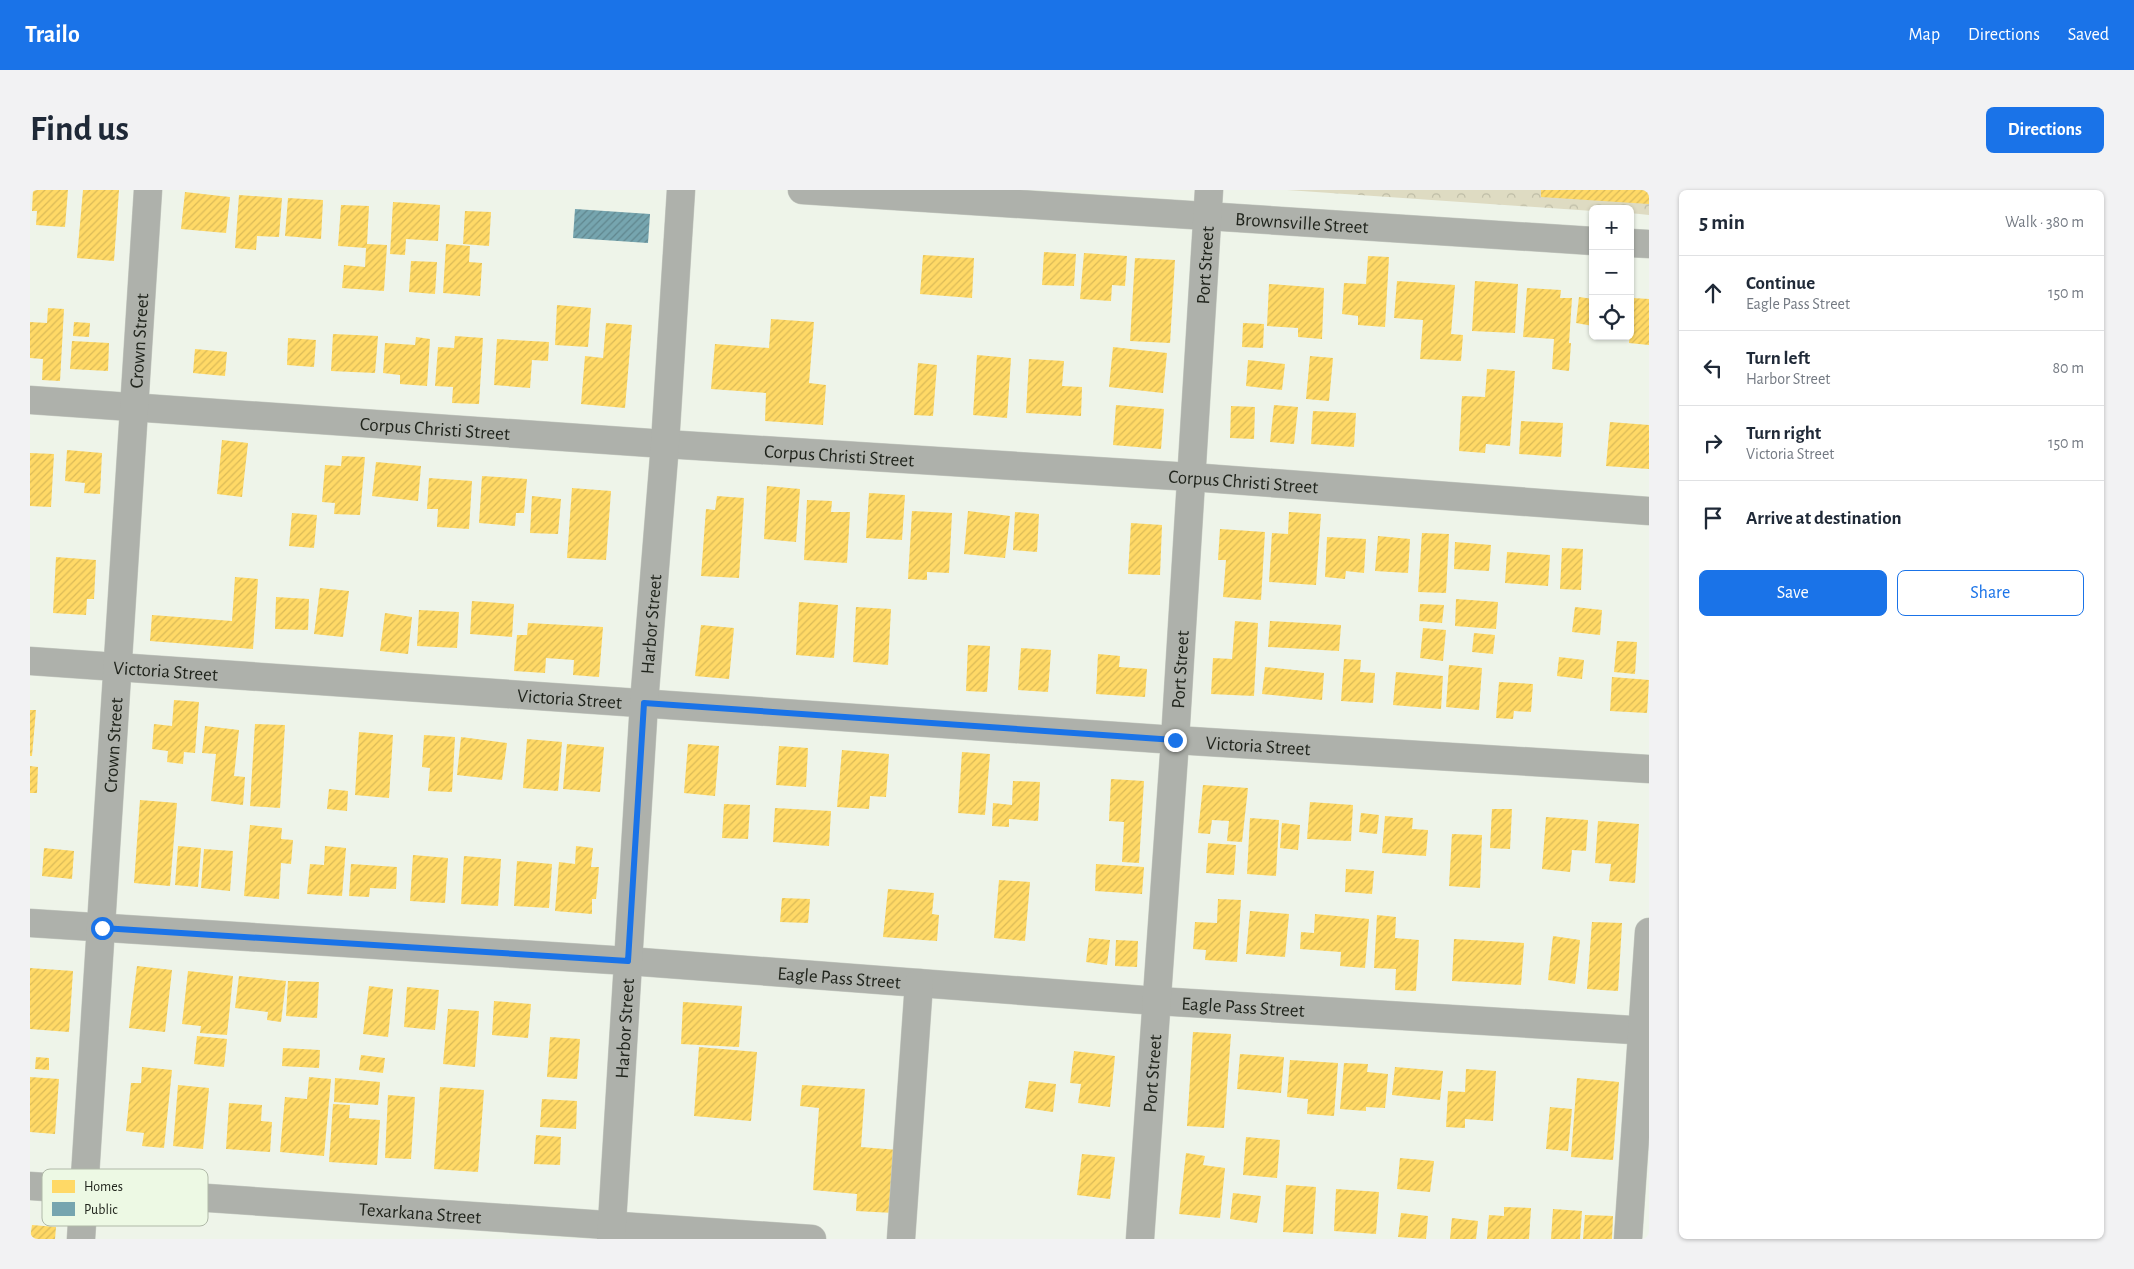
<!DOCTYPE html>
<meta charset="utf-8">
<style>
body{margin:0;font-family:"Alegreya Sans",sans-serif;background:#f2f2f3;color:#1f2937}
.controls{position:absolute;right:15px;top:15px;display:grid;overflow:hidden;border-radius:8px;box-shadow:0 1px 4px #0004}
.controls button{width:45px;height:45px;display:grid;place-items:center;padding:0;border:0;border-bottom:1px solid #e0e1e3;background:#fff;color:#1f2937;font:25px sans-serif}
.stop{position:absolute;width:15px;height:15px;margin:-11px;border:4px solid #1a73e8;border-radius:50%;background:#fff}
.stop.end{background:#1a73e8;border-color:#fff;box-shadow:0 1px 5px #0008}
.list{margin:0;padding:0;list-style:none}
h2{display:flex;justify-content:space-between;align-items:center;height:65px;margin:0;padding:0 20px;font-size:21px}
h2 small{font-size:16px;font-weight:400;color:#747a83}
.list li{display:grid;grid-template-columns:32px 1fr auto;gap:15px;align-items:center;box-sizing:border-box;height:75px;padding:0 20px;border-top:1px solid #e0e1e3}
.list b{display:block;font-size:19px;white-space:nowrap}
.list p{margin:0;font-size:16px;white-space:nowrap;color:#747a83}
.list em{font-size:16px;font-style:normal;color:#747a83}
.actions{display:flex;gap:10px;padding:15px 20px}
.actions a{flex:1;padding:11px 0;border:1px solid #1a73e8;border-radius:8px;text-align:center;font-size:18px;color:#1a73e8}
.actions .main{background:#1a73e8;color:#fff}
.icon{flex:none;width:28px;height:28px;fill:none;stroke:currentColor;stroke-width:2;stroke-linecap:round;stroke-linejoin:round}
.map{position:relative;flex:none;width:1619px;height:1049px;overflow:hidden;border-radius:8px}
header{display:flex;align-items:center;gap:30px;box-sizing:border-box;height:70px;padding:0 25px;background:#1a73e8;color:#fff}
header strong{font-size:24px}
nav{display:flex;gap:28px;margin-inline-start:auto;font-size:18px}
.intro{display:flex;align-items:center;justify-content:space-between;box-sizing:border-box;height:120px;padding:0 30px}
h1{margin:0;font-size:35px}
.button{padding:12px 22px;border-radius:8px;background:#1a73e8;color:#fff;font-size:18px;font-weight:700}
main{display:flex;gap:30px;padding:0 30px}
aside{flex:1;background:#fff;border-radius:8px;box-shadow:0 1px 4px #0004}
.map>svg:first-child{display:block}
</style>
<header>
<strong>Trailo</strong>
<nav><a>Map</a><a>Directions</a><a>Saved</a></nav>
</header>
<div class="intro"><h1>Find us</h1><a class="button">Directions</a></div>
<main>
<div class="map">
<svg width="1619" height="1049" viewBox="0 0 1619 1049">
<defs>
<pattern id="park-crowns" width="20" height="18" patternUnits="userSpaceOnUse" patternTransform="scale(1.25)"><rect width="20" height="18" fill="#dedbc2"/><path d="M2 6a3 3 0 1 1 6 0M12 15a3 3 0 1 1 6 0" fill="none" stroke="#bebca6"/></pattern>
<pattern id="homes-hatch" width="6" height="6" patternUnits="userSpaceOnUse" patternTransform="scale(1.25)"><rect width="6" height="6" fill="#ffd966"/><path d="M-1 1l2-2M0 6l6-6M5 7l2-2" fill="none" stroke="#daba58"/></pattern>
<pattern id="public-hatch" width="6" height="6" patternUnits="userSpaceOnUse" patternTransform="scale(1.25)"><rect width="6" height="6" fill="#76a5af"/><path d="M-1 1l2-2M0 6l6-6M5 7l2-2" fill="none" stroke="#60868e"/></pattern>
</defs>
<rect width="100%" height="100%" fill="#eef4e9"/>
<!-- park -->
<polygon fill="url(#park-crowns)" points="1257,0 1619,0 1619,25 1600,23 1600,19 1563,19 1563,21"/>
<!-- homes -->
<g fill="url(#homes-hatch)">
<polygon points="3,0 38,0 35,37 6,35 7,21 2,21"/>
<polygon points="53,0 89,0 84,71 47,68"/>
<polygon points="1511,0 1619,0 1619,14 1511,7"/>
<polygon points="155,2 200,7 196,43 151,39"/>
<polygon points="209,5 252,8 249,47 227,46 226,60 205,58"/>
<polygon points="258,8 293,10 291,49 255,46"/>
<polygon points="363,12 410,15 408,51 376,49 375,65 360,64"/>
<polygon points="311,15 339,16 337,54 357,55 354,101 312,98 314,75 335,77 336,58 308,56"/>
<polygon points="435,21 461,22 459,56 433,54"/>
<polygon points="416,54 440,56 439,72 452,73 450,106 413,103"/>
<polygon points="1014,62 1046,64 1044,96 1012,95"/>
<polygon points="1054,63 1097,66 1095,96 1082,95 1081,111 1050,109"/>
<polygon points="893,65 944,68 942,108 890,104"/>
<polygon points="1338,66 1359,67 1355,137 1328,135 1328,126 1312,124 1314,93 1336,94"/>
<polygon points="1105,68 1145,70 1140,153 1100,151"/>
<polygon points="381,71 407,72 405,104 379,102"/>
<polygon points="1367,91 1425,95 1421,144 1433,145 1431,171 1390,169 1393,130 1364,128"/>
<polygon points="1445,91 1488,94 1485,143 1442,141"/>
<polygon points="1239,94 1294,98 1292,149 1268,147 1268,138 1237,136"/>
<polygon points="1497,98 1531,100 1530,108 1542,108 1539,153 1541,153 1539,181 1522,179 1524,149 1493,147"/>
<polygon points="1549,107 1563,109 1563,136 1546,133"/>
<polygon points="1603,108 1619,109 1619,155 1599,153"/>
<polygon points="527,115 561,118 558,157 525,155"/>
<polygon points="18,118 34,119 30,191 12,190 13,169 0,168 0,132 17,133"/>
<polygon points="741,129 784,132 779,193 796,195 793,235 735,231 736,203 681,199 685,154 739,158"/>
<polygon points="44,132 60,133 59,147 43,146"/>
<polygon points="576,133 602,135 595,218 551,214 555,166 573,168"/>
<polygon points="1213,133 1234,134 1233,158 1212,157"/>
<polygon points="303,144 348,146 345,183 301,181"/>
<polygon points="425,146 453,148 449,214 422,213 423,197 405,196 408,157 424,158"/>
<polygon points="386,147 400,149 397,196 370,194 370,185 353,183 355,153 385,155"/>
<polygon points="258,148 286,150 284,177 257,175"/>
<polygon points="467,149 519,152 518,171 502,170 500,198 464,195"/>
<polygon points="42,151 79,153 78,181 40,179"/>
<polygon points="1083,157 1137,163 1133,203 1079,197"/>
<polygon points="165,159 197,162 195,186 163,183"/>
<polygon points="947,165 981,168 977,228 943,225"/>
<polygon points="1280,166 1303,168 1299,211 1276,209"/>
<polygon points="999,169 1034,171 1032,196 1052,197 1051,226 996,223"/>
<polygon points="1218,170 1255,174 1252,200 1216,196"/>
<polygon points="888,173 907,175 903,226 884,225"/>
<polygon points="1457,179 1485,181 1480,256 1456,254 1455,263 1429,261 1432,206 1455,207"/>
<polygon points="1086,215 1134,219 1131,259 1083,255"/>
<polygon points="1244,215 1268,217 1264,254 1240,252"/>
<polygon points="1201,216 1225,217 1224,249 1200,248"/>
<polygon points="1283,221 1326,223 1324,257 1281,254"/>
<polygon points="1491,231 1533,233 1531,267 1489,264"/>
<polygon points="1580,232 1619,235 1619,279 1576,276"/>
<polygon points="192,250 218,253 212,307 187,304"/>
<polygon points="37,260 72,263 70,304 54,303 55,293 35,291"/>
<polygon points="0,263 24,264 21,317 0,316"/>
<polygon points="312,266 335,267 330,325 304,324 305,313 292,312 295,275 311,276"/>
<polygon points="346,272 391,276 388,311 342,306"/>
<polygon points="452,286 497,289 494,323 486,323 485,336 449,333"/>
<polygon points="399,288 442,291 439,339 407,337 408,319 397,319"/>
<polygon points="737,296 770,299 766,352 734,349"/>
<polygon points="542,298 581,301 576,370 537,368"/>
<polygon points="839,303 875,305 872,350 836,348"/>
<polygon points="502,306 531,309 528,344 500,343"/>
<polygon points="687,306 714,308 709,388 671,386 676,319 685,320"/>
<polygon points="777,310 802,311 801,322 820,322 817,373 774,370"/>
<polygon points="882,321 922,323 919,383 897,382 897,390 878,389"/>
<polygon points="938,321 980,326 975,368 934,364"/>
<polygon points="985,322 1009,324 1007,362 983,360"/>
<polygon points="1259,322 1291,324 1286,395 1239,392 1242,343 1258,344"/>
<polygon points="262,323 287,325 284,358 259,356"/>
<polygon points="1101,333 1132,335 1130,385 1098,384"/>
<polygon points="1190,339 1235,342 1231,410 1193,407 1196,370 1188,370"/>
<polygon points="1392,343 1419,344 1416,403 1388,402"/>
<polygon points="1348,346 1380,349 1378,383 1345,381"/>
<polygon points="1297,347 1336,349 1334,383 1316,381 1315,389 1295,387"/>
<polygon points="1425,352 1461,355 1459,381 1424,379"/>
<polygon points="1532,358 1553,359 1551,400 1530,399"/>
<polygon points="1477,362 1520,365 1518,396 1475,393"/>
<polygon points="26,367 66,370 64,409 57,409 56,425 23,423"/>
<polygon points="205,387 228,389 223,459 120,451 122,425 202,431"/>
<polygon points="290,398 319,401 313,447 284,444"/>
<polygon points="246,407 279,409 278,440 245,439"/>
<polygon points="1426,409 1468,412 1466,439 1425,436"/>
<polygon points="442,411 484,414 482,447 440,444"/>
<polygon points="769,412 808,415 804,468 766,465"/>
<polygon points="1390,414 1414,415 1412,433 1389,431"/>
<polygon points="826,417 861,419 858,475 823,472"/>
<polygon points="1545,417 1572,420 1570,445 1542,442"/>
<polygon points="389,420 429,422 427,458 387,456"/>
<polygon points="355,423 382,427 378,464 350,461"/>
<polygon points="1205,431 1228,433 1224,506 1181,504 1183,468 1202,469"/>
<polygon points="1240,431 1311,435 1309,461 1238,457"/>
<polygon points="498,433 573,437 569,487 543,485 544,470 516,468 515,483 484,481 487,445 497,445"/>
<polygon points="671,435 704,438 699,489 665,486"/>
<polygon points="1393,438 1416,440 1413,471 1390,468"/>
<polygon points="1444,443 1465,445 1463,464 1442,462"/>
<polygon points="1587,451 1607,452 1605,484 1584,482"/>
<polygon points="938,455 960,456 957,502 936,501"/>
<polygon points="991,458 1021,460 1018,502 988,500"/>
<polygon points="1068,464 1090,466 1089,477 1117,479 1115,507 1066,504"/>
<polygon points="1529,467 1554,470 1552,489 1527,486"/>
<polygon points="1314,469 1331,470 1330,482 1345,483 1343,513 1311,511"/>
<polygon points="1419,475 1452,478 1449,520 1416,517"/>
<polygon points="1235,477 1294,483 1292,510 1232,504"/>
<polygon points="1366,482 1413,486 1411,519 1363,515"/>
<polygon points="1582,487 1619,490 1617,523 1580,521"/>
<polygon points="1469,492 1503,494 1501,522 1484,521 1483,529 1466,528"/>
<polygon points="144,510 169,512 165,563 154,562 153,574 137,572 138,561 122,559 124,534 142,536"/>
<polygon points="0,520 6,520 2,566 0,566"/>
<polygon points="225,534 255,535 250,618 220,616"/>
<polygon points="175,536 209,540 204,586 215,587 213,615 181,611 186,564 172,563"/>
<polygon points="329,542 363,545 359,608 325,605"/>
<polygon points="394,545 425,547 422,602 398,601 400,578 392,577"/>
<polygon points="431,547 477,553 472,590 427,585"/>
<polygon points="497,549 532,552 528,601 493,598"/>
<polygon points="537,554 574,557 570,602 533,599"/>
<polygon points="658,554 689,556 685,606 654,603"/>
<polygon points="749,556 778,558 776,597 746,595"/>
<polygon points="812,560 859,564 856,607 840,606 839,619 807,617"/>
<polygon points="932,562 960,564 955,625 928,623"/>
<polygon points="0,576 8,577 7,603 0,603"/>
<polygon points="1081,589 1114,591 1109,673 1092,672 1094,632 1079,631"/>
<polygon points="983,591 1010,592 1008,631 979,629 979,637 962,636 963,613 982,615"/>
<polygon points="1173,595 1218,598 1212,652 1197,651 1199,631 1182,630 1180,644 1168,643"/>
<polygon points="299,599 318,601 317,621 297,619"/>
<polygon points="110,610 147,613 140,696 104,693"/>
<polygon points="1280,612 1323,615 1321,651 1277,649"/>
<polygon points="694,614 720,615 718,649 692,648"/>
<polygon points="745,618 801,621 799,656 743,652"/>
<polygon points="1462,619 1482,619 1480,659 1460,658"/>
<polygon points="1331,623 1349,625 1347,644 1329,642"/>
<polygon points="1355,626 1383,628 1382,639 1398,640 1396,666 1352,663"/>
<polygon points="1516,627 1558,630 1556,661 1542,660 1540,682 1512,679"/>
<polygon points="1220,628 1249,630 1246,686 1217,684"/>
<polygon points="1568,631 1609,634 1605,693 1579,691 1581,674 1565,673"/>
<polygon points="1252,633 1270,635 1268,660 1250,658"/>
<polygon points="220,635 252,638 251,649 263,650 261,674 251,673 249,709 214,706"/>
<polygon points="1422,644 1452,645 1450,698 1419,696"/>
<polygon points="1178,653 1206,655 1204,685 1176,683"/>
<polygon points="148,656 171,658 168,697 145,695"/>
<polygon points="295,656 316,658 312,706 277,704 280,674 294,675"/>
<polygon points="546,656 563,658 561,677 569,677 566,709 562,709 562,724 525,721 529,672 545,674"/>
<polygon points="14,658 44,661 42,689 12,686"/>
<polygon points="174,659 203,661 200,701 171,698"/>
<polygon points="383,665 418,668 415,713 380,711"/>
<polygon points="434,666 471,669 468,716 431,714"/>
<polygon points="487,671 522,674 519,718 484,716"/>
<polygon points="321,674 367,677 366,699 340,698 339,707 319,706"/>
<polygon points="1066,674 1114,677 1112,704 1065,701"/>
<polygon points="1316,679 1344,681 1342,704 1315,702"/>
<polygon points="969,690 1000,692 995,751 964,748"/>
<polygon points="858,699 904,703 902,724 909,725 907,751 853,747"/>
<polygon points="752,708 780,709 778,733 750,732"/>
<polygon points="1188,709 1211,710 1207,772 1175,770 1176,760 1163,759 1165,732 1187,733"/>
<polygon points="1220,721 1259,724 1255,767 1216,764"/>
<polygon points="1285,724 1339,729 1335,778 1310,776 1311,762 1270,759 1271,742 1284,743"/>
<polygon points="1347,725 1366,727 1365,748 1389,750 1386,801 1365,800 1366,779 1344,778"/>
<polygon points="1562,732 1592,733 1588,801 1557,799"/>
<polygon points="1523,746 1550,750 1545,794 1518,790"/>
<polygon points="1059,748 1080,750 1077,775 1056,772"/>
<polygon points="1424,749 1494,753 1491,795 1422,791"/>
<polygon points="1086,750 1108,751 1107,777 1085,776"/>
<polygon points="107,776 142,780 135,842 99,838"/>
<polygon points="0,778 43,781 39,842 0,839"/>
<polygon points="158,781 203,786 197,845 170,843 171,836 152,834"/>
<polygon points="209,786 256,791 251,832 237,830 238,822 205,818"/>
<polygon points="258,791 289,792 287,828 256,826"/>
<polygon points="339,796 363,799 358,847 333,844"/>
<polygon points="377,797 409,800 405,840 374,837"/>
<polygon points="464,811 501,814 498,848 462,845"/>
<polygon points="653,812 712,816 709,857 651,854"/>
<polygon points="418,819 449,821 445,877 413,874"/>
<polygon points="1163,842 1201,844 1194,938 1157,936"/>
<polygon points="167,846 197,849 194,877 164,874"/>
<polygon points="520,847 550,849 547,889 517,887"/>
<polygon points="669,857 727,862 721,931 664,926"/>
<polygon points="253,858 290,860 289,878 252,876"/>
<polygon points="1044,861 1085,866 1080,917 1048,913 1051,894 1040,893"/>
<polygon points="1210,864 1254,867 1251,903 1207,899"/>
<polygon points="331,865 355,868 353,883 329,880"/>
<polygon points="6,867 19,868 19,880 5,879"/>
<polygon points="1260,870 1308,873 1304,926 1277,924 1278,909 1257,907"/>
<polygon points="1314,873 1338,874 1337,882 1358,884 1355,918 1336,917 1336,921 1310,919"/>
<polygon points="112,877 142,880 134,958 112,956 114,943 96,941 101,893 111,893"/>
<polygon points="1365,877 1413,881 1410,910 1362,905"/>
<polygon points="1436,879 1466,881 1463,931 1435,929 1435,938 1416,937 1418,901 1435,902"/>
<polygon points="0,887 29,889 25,944 0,942"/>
<polygon points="279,887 301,889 294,966 250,962 255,907 277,909"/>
<polygon points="305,888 350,892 348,915 304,912"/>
<polygon points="1547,888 1589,892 1583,970 1541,967"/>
<polygon points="999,891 1026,894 1023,922 995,918"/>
<polygon points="148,895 179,898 173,959 143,956"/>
<polygon points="772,895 835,899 831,957 869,960 864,1023 826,1021 827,1004 783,1000 789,918 770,916"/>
<polygon points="410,897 454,900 448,982 404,979"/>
<polygon points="358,905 385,907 381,969 355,968"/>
<polygon points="512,909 547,911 546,939 510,937"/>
<polygon points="199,913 232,915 231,931 242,932 240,962 196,959"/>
<polygon points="303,914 320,915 319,928 350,930 347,975 299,972"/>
<polygon points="1520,917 1542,919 1538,961 1516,959"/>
<polygon points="506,945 531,947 530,975 504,974"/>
<polygon points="1216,947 1250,950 1247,988 1213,985"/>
<polygon points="1156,963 1175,966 1173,975 1195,978 1190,1028 1149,1024"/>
<polygon points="1052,964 1085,967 1080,1009 1047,1005"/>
<polygon points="1370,968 1404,971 1400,1002 1367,999"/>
<polygon points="1256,995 1286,997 1283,1044 1253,1042"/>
<polygon points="1306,999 1349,1002 1346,1044 1304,1041"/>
<polygon points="1203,1003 1231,1006 1227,1033 1200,1029"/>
<polygon points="1474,1017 1501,1018 1499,1049 1457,1049 1459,1025 1474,1026"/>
<polygon points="1523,1019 1552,1021 1550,1049 1521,1049"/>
<polygon points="1371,1023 1398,1026 1396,1049 1368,1047"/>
<polygon points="1555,1025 1583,1026 1582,1049 1553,1049"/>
<polygon points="1422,1028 1448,1031 1446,1049 1420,1049"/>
<polygon points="2,1035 26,1037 25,1049 0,1049"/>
</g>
<!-- public -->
<polygon fill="url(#public-hatch)" points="545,19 620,24 618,53 543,48"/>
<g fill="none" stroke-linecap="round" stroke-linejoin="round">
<defs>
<g id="minor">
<path id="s1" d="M772,0L1563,51"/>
<polyline points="1600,53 1619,54"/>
<path id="s2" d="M0,210L635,254L1161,287L1619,321"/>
<path id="s3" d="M0,471L1145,550L1619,579"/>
<path id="s4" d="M0,733L598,771L1127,811L1619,841"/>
<path id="s5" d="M0,996L782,1049"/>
<path id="s6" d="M51,1049L118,0"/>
<path id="s7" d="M581,1049L614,513L635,254L651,0"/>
<polyline points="871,1049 889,793"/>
<path id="s8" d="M1110,1049L1145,550L1179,0"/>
<polyline points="1598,1049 1619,742"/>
</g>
</defs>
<!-- minor casing -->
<use href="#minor" stroke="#c9cec5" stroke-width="29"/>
<!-- minor -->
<use href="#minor" stroke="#aeb1ab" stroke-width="28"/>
</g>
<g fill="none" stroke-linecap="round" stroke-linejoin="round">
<!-- route -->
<polyline stroke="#1a73e8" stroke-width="6" points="72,738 598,771 614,513 1145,550"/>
</g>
<g text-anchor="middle" stroke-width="5" stroke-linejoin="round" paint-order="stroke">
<!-- street labels -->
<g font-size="19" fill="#21251d" stroke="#edf9e4">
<text dy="7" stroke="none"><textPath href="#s1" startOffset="501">Brownsville Street</textPath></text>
<text dy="7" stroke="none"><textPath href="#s8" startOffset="976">Port Street</textPath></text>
<text dy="7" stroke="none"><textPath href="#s6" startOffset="900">Crown Street</textPath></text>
<text dy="7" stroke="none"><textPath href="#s2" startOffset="406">Corpus Christi Street</textPath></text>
<text dy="7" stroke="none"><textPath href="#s2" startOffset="811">Corpus Christi Street</textPath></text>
<text dy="7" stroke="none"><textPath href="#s2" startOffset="1216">Corpus Christi Street</textPath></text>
<text dy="7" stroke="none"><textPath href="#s7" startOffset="616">Harbor Street</textPath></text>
<text dy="7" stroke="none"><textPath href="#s3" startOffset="136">Victoria Street</textPath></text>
<text dy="7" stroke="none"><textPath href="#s8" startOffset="571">Port Street</textPath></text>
<text dy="7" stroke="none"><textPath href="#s3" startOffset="541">Victoria Street</textPath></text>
<text dy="7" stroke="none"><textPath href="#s6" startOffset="495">Crown Street</textPath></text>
<text dy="7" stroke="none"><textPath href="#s3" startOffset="1231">Victoria Street</textPath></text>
<text dy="7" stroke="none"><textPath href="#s4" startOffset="811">Eagle Pass Street</textPath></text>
<text dy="7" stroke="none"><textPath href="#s4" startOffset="1216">Eagle Pass Street</textPath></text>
<text dy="7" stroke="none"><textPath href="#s7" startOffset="211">Harbor Street</textPath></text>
<text dy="7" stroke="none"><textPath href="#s8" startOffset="166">Port Street</textPath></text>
<text dy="7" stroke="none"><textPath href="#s5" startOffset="391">Texarkana Street</textPath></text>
</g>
</g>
<!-- legend -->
<rect x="12" y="979" width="166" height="57" rx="8" fill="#edf9e4" stroke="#b0b9a8" stroke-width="1"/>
<rect x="22" y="990" width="23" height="13" fill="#ffd966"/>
<rect x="22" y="1012" width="23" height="14" fill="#76a5af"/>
<g font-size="14" fill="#21251d">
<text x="54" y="1001">Homes</text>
<text x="54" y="1024">Public</text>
</g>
</svg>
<div class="controls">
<button>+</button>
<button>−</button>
<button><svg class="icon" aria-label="locate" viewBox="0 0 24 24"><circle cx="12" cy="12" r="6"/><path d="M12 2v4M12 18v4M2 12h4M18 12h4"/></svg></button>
</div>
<div class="stop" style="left:72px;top:738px"></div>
<div class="stop end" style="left:1145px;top:550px"></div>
</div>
<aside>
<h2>5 min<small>Walk · 380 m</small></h2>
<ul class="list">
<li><svg class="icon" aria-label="ahead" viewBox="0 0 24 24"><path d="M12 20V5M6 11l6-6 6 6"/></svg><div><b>Continue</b><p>Eagle Pass Street</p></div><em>150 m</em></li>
<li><svg class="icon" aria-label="left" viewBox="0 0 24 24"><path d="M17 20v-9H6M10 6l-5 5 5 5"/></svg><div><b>Turn left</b><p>Harbor Street</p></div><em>80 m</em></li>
<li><svg class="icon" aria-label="right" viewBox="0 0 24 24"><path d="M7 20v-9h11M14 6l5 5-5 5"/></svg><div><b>Turn right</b><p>Victoria Street</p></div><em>150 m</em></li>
<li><svg class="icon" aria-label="arrive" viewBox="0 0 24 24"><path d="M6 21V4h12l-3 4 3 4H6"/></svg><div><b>Arrive at destination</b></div></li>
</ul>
<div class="actions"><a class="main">Save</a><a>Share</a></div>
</aside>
</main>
